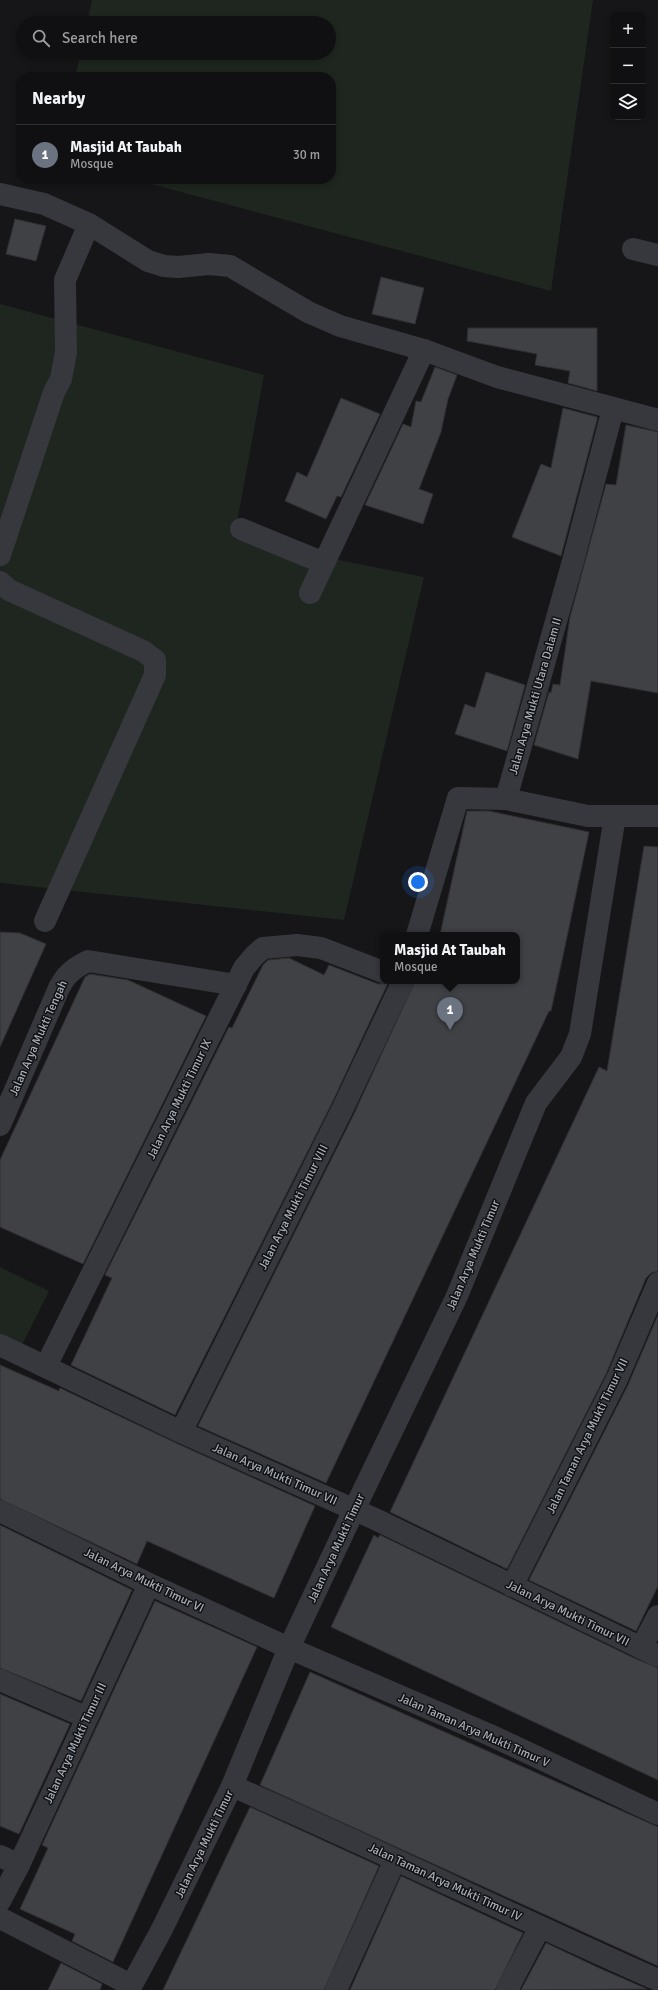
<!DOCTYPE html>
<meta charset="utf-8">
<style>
body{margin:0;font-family:Signika,sans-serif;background:#1e1e20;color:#f1f3f6}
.controls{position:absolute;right:12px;top:12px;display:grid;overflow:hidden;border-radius:8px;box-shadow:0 2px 6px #0003}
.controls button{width:36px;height:36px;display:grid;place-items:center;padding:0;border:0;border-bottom:1px solid #303032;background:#101012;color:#f1f3f6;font:20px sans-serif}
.you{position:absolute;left:418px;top:882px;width:14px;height:14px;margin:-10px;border:3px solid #fff;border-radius:50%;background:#1a73e8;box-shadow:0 0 0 6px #1a73e833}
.badge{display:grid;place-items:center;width:26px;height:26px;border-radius:50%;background:#f2b134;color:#fff;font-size:13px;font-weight:700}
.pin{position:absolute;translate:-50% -33px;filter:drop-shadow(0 1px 2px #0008)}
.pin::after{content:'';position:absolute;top:21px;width:14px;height:12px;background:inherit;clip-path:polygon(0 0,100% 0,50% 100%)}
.popup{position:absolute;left:380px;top:932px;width:140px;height:52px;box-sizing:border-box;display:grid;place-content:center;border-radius:8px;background:#101012;filter:drop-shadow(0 1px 3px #0005);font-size:13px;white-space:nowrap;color:#9c9d9f}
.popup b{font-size:15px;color:#f1f3f6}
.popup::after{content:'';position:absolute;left:50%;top:100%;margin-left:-8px;border:8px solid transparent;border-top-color:#101012}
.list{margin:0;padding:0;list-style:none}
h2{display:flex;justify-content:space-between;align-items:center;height:52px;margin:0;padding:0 16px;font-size:17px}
h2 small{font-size:13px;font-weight:400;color:#9c9d9f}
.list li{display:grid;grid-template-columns:26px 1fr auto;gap:12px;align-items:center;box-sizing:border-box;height:60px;padding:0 16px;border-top:1px solid #303032}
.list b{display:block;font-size:15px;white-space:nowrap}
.list p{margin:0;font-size:13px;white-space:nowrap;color:#9c9d9f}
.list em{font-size:13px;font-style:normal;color:#9c9d9f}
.icon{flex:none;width:22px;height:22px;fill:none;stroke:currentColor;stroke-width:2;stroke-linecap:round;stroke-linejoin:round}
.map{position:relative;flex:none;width:658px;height:1990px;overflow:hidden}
.search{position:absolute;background:#101012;box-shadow:0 2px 6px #0003;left:16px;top:16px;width:320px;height:44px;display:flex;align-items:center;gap:10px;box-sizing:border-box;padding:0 14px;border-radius:22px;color:#9c9d9f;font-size:15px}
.panel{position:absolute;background:#101012;box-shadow:0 2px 6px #0003;left:16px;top:72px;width:320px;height:112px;border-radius:16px}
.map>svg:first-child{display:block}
</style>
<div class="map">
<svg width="658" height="1990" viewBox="0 0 658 1990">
<rect width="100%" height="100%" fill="#161618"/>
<!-- green -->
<g fill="#1e261f">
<polygon points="92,0 593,0 551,291 133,179 331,179 331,77 75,77 81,53 329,53 329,23 87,23"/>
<polygon points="0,304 264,375 234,539 424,577 344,920 0,883"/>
<polygon points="0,1267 49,1291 22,1345 0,1335"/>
</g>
<!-- building -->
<g fill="#404145" stroke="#303034">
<polygon points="15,219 46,226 36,261 6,254"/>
<polygon points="381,277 424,288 415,324 372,314"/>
<polygon points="468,328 597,328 597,391 568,383 570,371 535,365 537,354 467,341"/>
<polygon points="435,367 457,375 448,399 441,432 419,489 433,494 423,524 365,505 403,424 411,427 416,401 421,402"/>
<polygon points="341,398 380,414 341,497 337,496 326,519 285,501 297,472 307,477"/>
<polygon points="563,408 597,417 597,420 561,556 512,537 541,464 551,468"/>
<polygon points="626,425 658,432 658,693 591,681 578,759 534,745 549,692 551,693 553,684 560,685 570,617 606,484 616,485"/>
<polygon points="486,672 525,685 507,751 455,734 465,704 475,708"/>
<polygon points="467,811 489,811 589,832 564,951 551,1011 549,1011 326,1483 198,1426 353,1116 415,981 517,981 517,935 440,935"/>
<polygon points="644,846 658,847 658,1271 651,1273 646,1278 606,1374 507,1569 390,1512 599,1067 607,1071"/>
<polygon points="0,932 20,933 46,944 0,1047"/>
<polygon points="289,958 324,975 329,965 378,984 388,983 331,1105 175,1415 71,1365 112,1278 105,1275 229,1027 232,1028 263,965 268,960"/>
<polygon points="90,974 128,980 206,1016 83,1264 0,1227 0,1160 85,977"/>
<polygon points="658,1315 658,1586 636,1631 529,1580 628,1385"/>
<polygon points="0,1365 59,1391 60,1388 176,1443 315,1506 274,1598 147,1541 137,1564 0,1499"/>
<polygon points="0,1525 132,1590 81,1701 0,1668"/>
<polygon points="374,1535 378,1538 380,1535 636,1659 658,1668 658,1780 331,1627"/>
<polygon points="155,1601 257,1647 113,1962 72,1941 75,1934 20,1909 48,1848 42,1845"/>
<polygon points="310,1672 658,1827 658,1966 260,1785"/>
<polygon points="0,1694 70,1724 19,1834 0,1826"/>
<polygon points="250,1807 379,1866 324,1990 163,1990"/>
<polygon points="401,1876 523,1933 495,1990 350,1990"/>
<polygon points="546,1943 599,1968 647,1989 521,1990"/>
<polygon points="61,1963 102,1984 100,1990 48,1990"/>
</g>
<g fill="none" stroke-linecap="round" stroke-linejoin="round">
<!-- minor -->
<g stroke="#37383d" stroke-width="22">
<polyline points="0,194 44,204 89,224 148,261 164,266 178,267 209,264 230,266 308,312 340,326 424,350 497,377 658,420"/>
<polyline points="633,249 658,255"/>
<polyline points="241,529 324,563"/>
<polyline points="0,555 54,392 61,379 66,352 65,280 89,224"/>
<polyline points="0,582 9,590 143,651 155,660 155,675 45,921"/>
<polyline points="310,593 424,350"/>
<polyline points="506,799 573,561 613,409"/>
<polyline points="615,816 658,816"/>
<path d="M0,1125L59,988C66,974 74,968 88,961L236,985"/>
<polyline points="0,1345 181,1432 375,1519 658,1656"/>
<polyline points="46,1366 244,968 254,956 263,948 297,945 321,948 383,972"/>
<polyline points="181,1432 342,1110 403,981"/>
<polyline points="0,1511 149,1584 289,1648 490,1735 658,1814"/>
<polyline points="512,1586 617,1379 658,1283"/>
<polyline points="641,1648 658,1616"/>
<polyline points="0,1680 86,1717"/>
<path d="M232,1786C375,1848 515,1917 658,1980"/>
<polyline points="0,1856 19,1865"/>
<polyline points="0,1901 19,1865 149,1584"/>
<polyline points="0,1918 131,1985"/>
<polyline points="129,1990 162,1929 232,1786 289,1648 354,1510 457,1296 536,1103 571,1057 580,1034 615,816 588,816 506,799 458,798 417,935"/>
<polyline points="336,1990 395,1860"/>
<polyline points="507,1990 540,1927"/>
</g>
</g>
<g text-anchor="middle" stroke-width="3" stroke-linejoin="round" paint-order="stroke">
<!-- street labels -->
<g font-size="12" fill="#a8adb8" stroke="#111113">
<text transform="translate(535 696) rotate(-74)" y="4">Jalan Arya Mukti Utara Dalam II</text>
<text transform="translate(38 1038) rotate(-66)" y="4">Jalan Arya Mukti Tengah</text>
<text transform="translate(179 1099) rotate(-64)" y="4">Jalan Arya Mukti Timur IX</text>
<text transform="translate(293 1207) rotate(-63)" y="4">Jalan Arya Mukti Timur VIII</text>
<text transform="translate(473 1255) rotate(-67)" y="4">Jalan Arya Mukti Timur</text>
<text transform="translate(587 1436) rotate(-64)" y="4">Jalan Taman Arya Mukti Timur VII</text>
<text transform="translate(275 1474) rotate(24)" y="4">Jalan Arya Mukti Timur VII</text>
<text transform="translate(336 1548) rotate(-65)" y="4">Jalan Arya Mukti Timur</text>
<text transform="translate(144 1580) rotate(26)" y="4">Jalan Arya Mukti Timur VI</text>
<text transform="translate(568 1613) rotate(26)" y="4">Jalan Arya Mukti Timur VII</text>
<text transform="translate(474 1730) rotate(24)" y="4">Jalan Taman Arya Mukti Timur V</text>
<text transform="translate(75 1743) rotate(-65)" y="4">Jalan Arya Mukti Timur III</text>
<text transform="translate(204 1844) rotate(-64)" y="4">Jalan Arya Mukti Timur</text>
<text transform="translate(445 1882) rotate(25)" y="4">Jalan Taman Arya Mukti Timur IV</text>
</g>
</g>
</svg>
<div class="controls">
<button>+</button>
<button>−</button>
<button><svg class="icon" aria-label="layers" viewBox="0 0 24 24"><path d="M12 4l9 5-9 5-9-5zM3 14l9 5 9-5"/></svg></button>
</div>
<div class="you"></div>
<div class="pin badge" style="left:450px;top:1030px;background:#6b7280">1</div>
<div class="popup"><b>Masjid At Taubah</b>Mosque</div>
<div class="search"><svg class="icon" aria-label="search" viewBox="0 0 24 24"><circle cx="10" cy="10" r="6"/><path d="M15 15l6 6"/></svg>Search here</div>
<section class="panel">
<h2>Nearby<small></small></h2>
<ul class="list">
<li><span class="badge" style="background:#6b7280">1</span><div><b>Masjid At Taubah</b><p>Mosque</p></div><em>30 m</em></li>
</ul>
</section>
</div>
